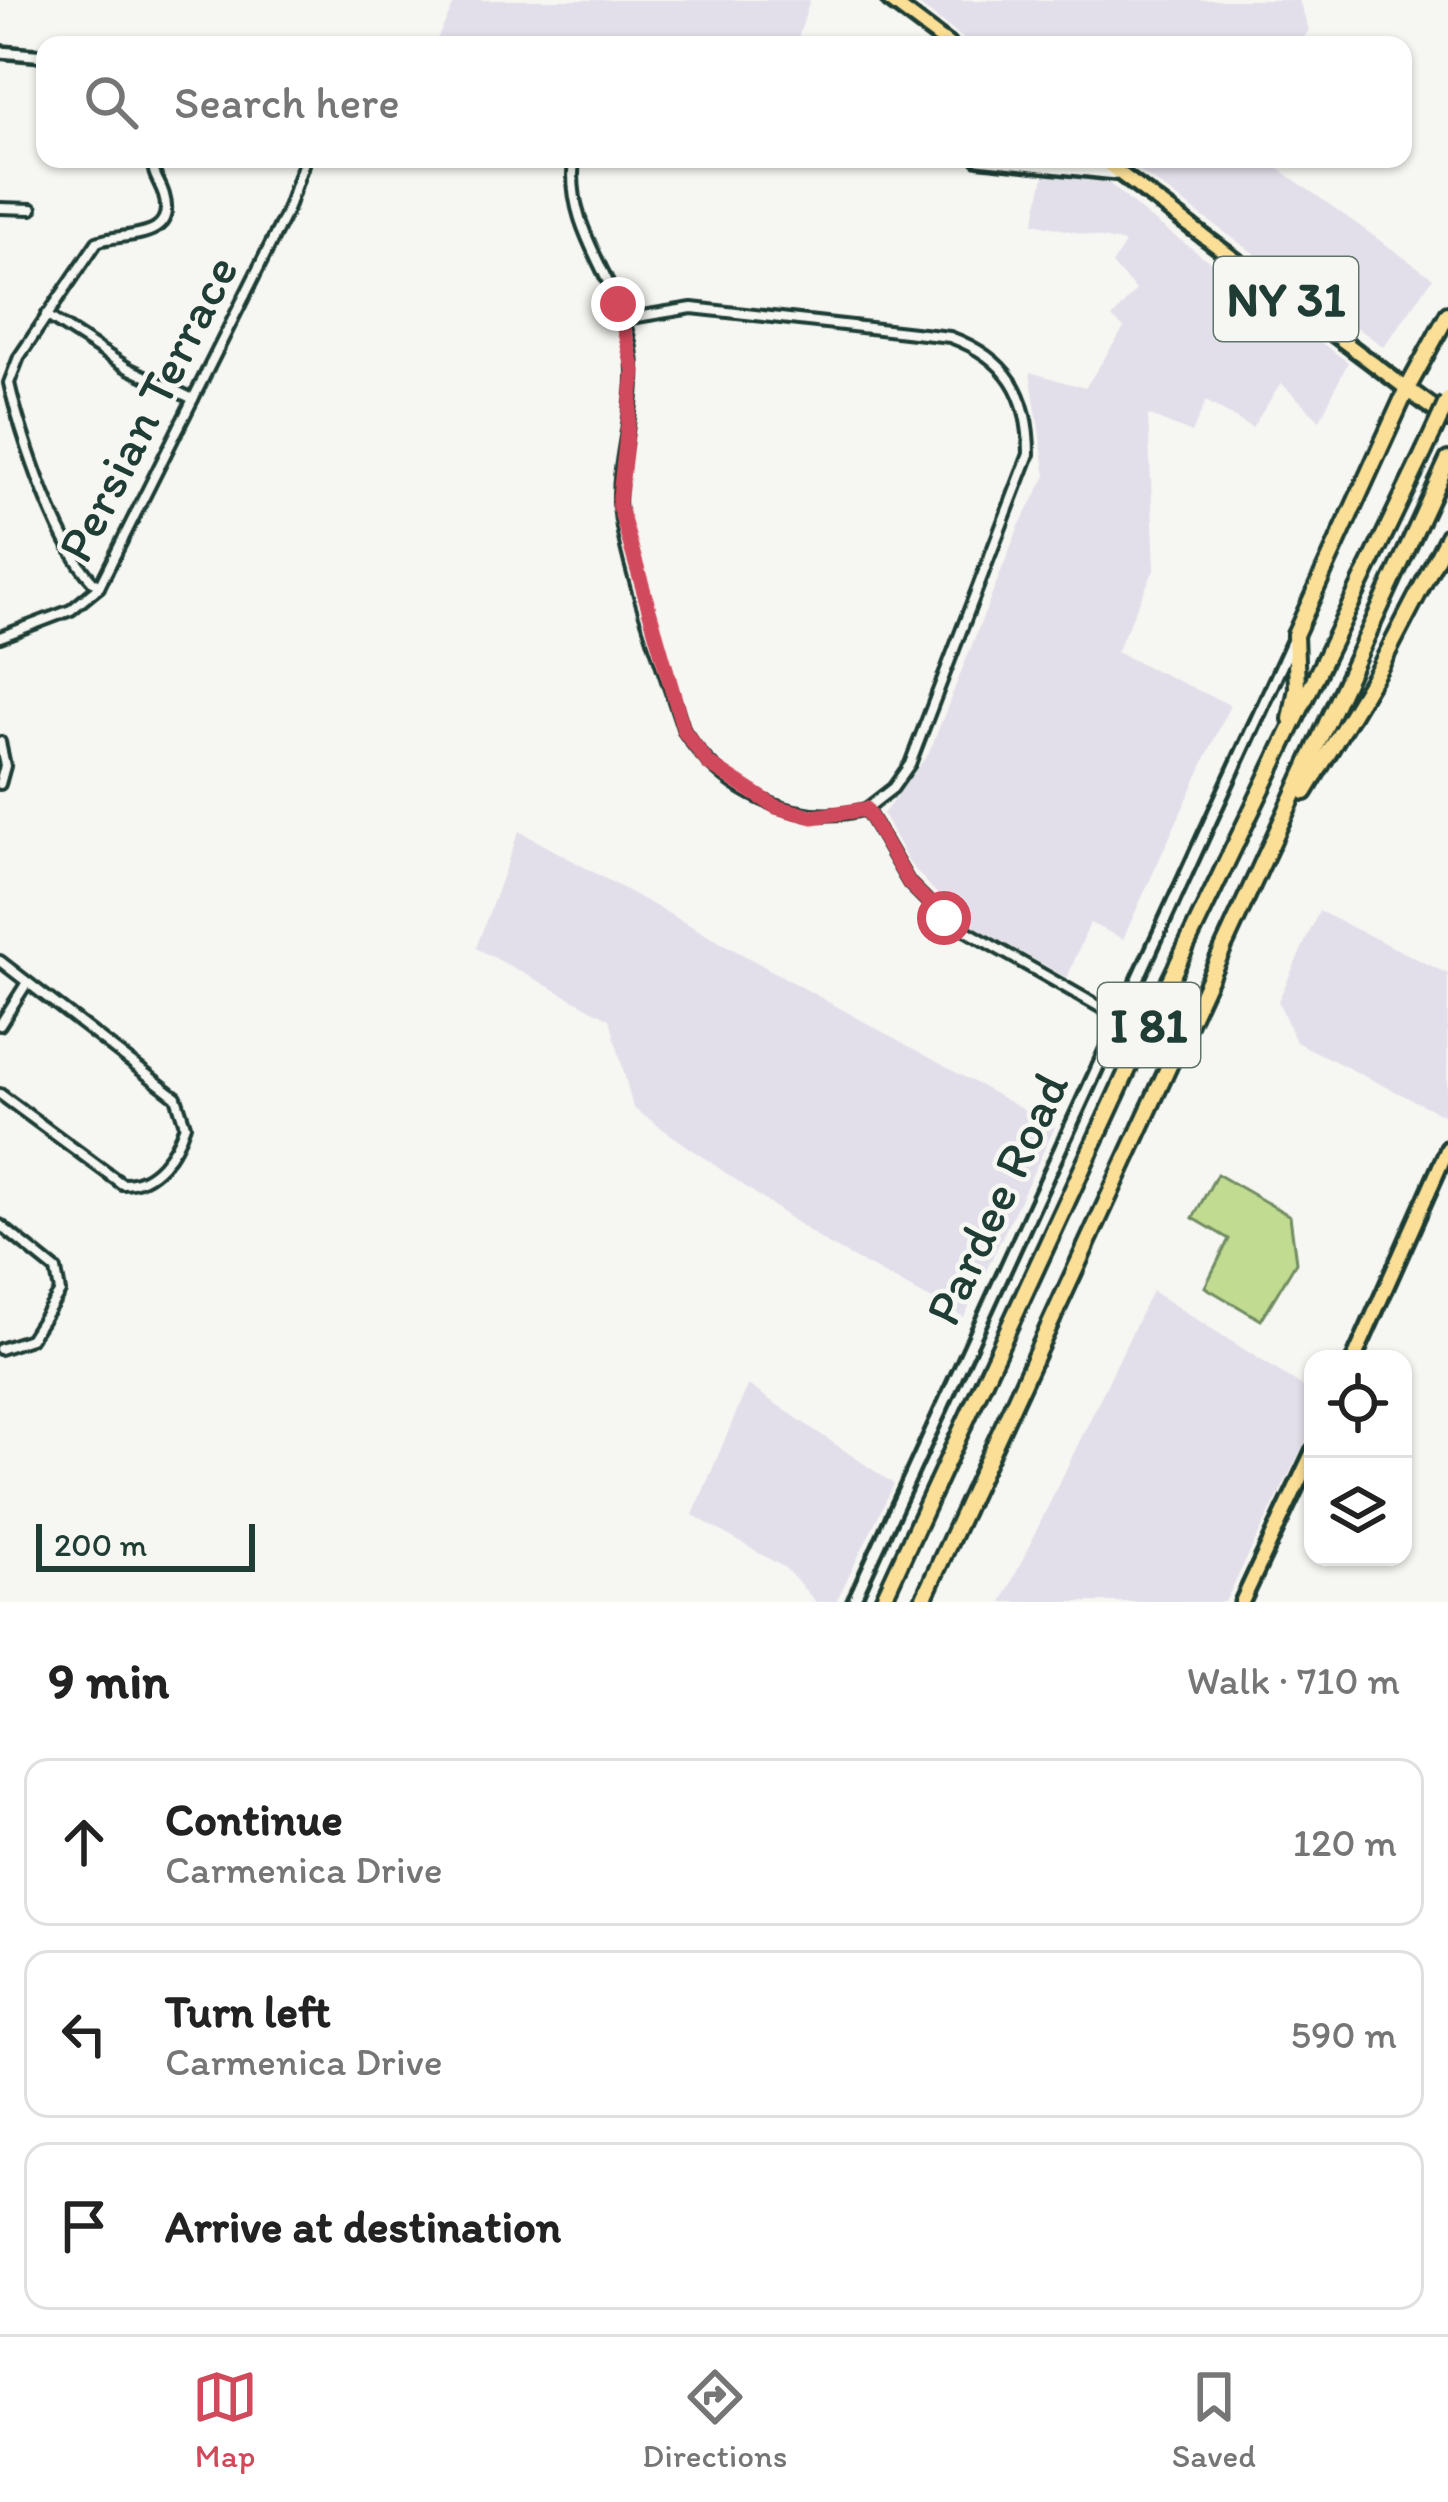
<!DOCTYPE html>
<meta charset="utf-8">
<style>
body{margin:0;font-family:Itim,sans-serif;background:#f6f6f6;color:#222}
.controls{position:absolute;right:36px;bottom:36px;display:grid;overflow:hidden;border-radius:24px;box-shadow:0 3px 9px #0004}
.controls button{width:108px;height:108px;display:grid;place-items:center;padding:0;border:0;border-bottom:3px solid #e0e0e0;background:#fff;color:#222;font:60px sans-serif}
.scale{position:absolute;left:36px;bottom:30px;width:219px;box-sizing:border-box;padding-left:12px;border:6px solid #1f3d34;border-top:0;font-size:33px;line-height:42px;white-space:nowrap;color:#1f3d34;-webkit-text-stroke:9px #f6f6f2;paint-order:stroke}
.stop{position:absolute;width:36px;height:36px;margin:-27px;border:9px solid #d1495b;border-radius:50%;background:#fff}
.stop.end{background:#d1495b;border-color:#fff;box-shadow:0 3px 12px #0008}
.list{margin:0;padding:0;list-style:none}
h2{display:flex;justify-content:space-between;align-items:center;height:156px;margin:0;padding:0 48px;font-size:51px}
h2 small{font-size:39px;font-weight:400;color:#767676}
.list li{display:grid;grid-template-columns:78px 1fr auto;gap:36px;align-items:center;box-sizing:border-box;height:168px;margin:0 24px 24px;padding:0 24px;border:3px solid #e0e0e0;border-radius:24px}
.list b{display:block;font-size:45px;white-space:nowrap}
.list p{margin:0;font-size:39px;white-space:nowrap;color:#767676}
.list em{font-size:39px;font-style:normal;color:#767676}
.icon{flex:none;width:66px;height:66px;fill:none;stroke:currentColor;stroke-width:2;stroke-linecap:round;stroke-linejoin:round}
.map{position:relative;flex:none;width:1448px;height:1602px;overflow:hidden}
.search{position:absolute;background:#fff;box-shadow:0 3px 9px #0004;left:36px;right:36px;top:36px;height:132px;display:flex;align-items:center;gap:30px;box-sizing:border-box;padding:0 42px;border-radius:24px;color:#767676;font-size:45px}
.sheet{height:732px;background:#fff}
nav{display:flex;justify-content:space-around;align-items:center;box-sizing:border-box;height:168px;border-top:3px solid #e0e0e0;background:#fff;font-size:33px;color:#767676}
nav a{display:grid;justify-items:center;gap:6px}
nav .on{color:#d1495b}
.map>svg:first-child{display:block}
</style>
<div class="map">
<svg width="1448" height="1602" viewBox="0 0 1448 1602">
<rect width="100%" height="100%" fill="#f6f6f2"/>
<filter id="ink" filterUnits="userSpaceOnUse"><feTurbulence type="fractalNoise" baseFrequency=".00833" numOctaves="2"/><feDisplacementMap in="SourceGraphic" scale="24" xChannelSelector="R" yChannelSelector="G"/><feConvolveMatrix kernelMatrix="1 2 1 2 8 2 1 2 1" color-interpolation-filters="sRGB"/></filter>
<g filter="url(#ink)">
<!-- built -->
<g fill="#e3dfea">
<polygon points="456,0 810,0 796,45 434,45"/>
<polygon points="912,0 1299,0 1309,30 1299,45 972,45"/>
<polygon points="1038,159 1081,159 1147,216 1348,362 1320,420 1281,383 1252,428 1206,401 1192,433 1148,415 1155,568 1116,652 1230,705 1123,939 1090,923 1067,978 957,916 909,863 883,814 929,753 1019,526 1046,476 1030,372 1085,388 1124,328 1112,318 1136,290 1112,265 1125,243 1034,223 1047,162"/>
<polygon points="1123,159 1265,159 1433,278 1384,347"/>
<polygon points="519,831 1055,1127 964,1317 826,1243 633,1108 610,1019 476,948"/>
<polygon points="1319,911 1448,974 1447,1117 1296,1042 1278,1001"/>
<polygon points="1152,1291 1313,1393 1313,1426 1225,1602 1002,1602"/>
<polygon points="748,1385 894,1484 836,1602 816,1602 785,1568 693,1515"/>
</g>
<!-- green -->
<polygon fill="#c1db91" stroke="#708c62" stroke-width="3" points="1217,1174 1290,1216 1296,1262 1261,1320 1205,1287 1229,1239 1193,1218"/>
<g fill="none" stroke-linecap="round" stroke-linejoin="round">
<defs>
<g id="minor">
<path d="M574,159C565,232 619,278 631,348C640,399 618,451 619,502C621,557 666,675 684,731C722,791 795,829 866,809L909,883L944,918L1121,1019"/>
<polyline points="0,208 32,209"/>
<polyline points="46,315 128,368 193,399"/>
<path d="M624,319L692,308L950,337C1007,358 1029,394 1029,454L910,764L893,788L866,809"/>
<path d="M99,587C60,556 20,433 9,383L19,357L97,242C119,232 178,243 164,195C160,181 152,176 153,159"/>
<polyline points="0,637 71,610 99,587 286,213 305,159"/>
<polyline points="0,742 5,766 0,784"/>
<path d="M0,961L176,1097L185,1125C176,1153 154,1185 122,1184L0,1094"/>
<polyline points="0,1025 26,984"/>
<polyline points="0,1225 56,1270 60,1292 30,1339 0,1349"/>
</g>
<g id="tertiary">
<polyline points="0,52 45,56"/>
<polyline points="978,159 1116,174"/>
<polyline points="853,1602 1293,640"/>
</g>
<g id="primary">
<polyline points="889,0 949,45"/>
<polyline points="1101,159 1407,389"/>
<polyline points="1354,1359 1448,1148"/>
<polyline points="1242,1602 1313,1451"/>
</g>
<polyline id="trunk" points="1295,635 1407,389 1448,419"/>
<g id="motorway">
<polyline points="1407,389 1448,314"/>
<polyline points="1291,719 1297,688 1295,635"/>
<polyline points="1305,792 1380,667 1448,536"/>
<polyline points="882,1602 1154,1013 1424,452"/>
<polyline points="922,1602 1448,460"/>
</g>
</defs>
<!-- minor casing -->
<use href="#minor" stroke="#1f3d34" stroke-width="16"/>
<!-- tertiary casing -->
<use href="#tertiary" stroke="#1f3d34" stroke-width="18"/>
<!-- primary casing -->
<use href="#primary" stroke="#1f3d34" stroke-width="21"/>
<!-- trunk casing -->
<use href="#trunk" stroke="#1f3d34" stroke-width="22"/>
<!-- motorway casing -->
<use href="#motorway" stroke="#1f3d34" stroke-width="22"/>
<!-- minor -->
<use href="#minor" stroke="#f6f6f2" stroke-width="8"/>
<!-- tertiary -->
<use href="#tertiary" stroke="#f6f6f2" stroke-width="9"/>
<!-- primary -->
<use href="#primary" stroke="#fbdf96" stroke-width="12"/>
<!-- trunk -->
<use href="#trunk" stroke="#fbdf96" stroke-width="14"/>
<!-- motorway -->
<use href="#motorway" stroke="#fbdf96" stroke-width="14"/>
<defs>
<polyline id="motorway-bridge" points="1424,452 1448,400"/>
</defs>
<!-- motorway-bridge casing -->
<use href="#motorway-bridge" stroke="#1f3d34" stroke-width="22" stroke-linecap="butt"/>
<!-- motorway-bridge -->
<use href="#motorway-bridge" stroke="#fbdf96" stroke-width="14"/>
</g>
</g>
<g fill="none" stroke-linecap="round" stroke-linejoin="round" filter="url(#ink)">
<!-- route -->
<polyline stroke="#d1495b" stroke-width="15" points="618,304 634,371 619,505 684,731 709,764 776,807 813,817 866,809 909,883 944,918"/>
</g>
<g text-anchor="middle" stroke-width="9" stroke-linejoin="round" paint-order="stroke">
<!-- shield labels -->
<g fill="#f6f6f2" stroke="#60746d" stroke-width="3">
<rect x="1214" y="257" width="144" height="84" rx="9"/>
<rect x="1098" y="983" width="102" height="84" rx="9"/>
</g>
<g font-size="48" font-weight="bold" fill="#1f3d34">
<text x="1286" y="316">NY 31</text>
<text x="1149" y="1042">I 81</text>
</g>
<!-- street labels -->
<g font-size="51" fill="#1f3d34" stroke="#f6f6f2">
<text transform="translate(147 408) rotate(-63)" y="18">Persian Terrace</text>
<text transform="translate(996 1198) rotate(-65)" y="18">Pardee Road</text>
</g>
</g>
</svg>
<div class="controls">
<button><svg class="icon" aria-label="locate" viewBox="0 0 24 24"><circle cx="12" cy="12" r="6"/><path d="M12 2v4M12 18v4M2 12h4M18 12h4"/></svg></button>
<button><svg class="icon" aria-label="layers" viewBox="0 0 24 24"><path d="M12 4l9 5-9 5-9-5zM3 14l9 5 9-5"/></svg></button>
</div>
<div class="scale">200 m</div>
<div class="stop" style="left:944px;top:918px"></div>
<div class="stop end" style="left:618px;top:304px"></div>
<div class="search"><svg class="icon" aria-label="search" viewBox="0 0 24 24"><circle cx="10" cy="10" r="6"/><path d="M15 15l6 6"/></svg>Search here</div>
</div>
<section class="sheet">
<h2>9 min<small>Walk · 710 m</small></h2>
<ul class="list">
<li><svg class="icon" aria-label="ahead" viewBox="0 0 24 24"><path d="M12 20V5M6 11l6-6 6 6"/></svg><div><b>Continue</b><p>Carmenica Drive</p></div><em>120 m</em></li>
<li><svg class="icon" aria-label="left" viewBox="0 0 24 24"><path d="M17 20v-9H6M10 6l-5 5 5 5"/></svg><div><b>Turn left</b><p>Carmenica Drive</p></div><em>590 m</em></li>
<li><svg class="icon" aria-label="arrive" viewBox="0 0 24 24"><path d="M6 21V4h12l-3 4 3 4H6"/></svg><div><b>Arrive at destination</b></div></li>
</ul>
</section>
<nav>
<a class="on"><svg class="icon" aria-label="map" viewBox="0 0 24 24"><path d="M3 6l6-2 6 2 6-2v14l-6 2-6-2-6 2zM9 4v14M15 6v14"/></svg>Map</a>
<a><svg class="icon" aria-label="directions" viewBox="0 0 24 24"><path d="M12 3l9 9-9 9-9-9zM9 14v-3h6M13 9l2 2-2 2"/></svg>Directions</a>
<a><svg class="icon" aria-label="saved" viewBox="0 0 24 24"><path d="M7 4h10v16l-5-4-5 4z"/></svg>Saved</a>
</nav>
